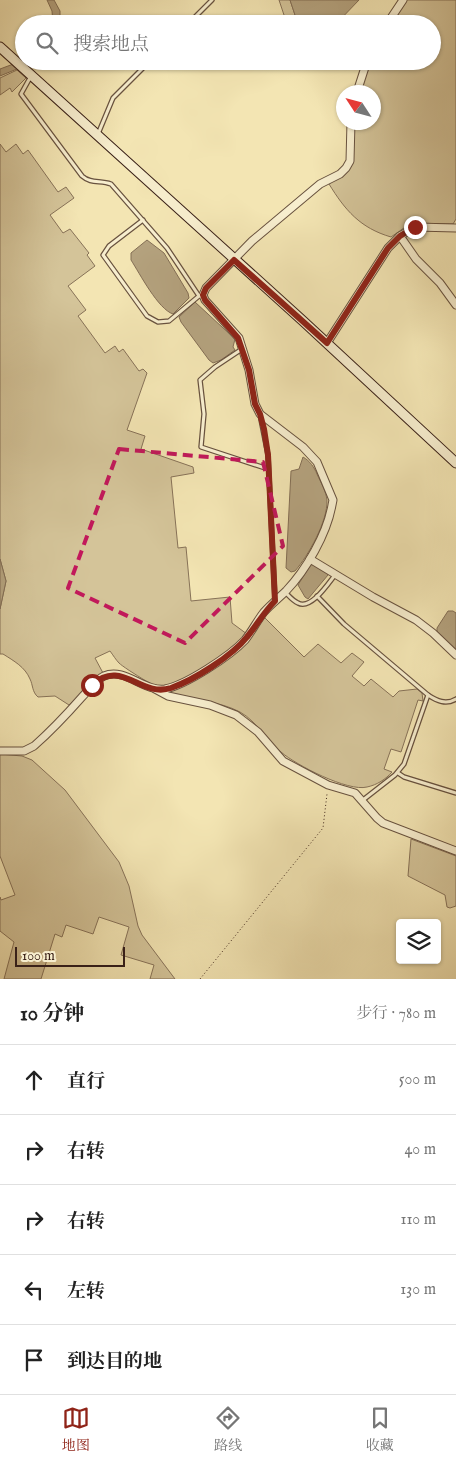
<!DOCTYPE html>
<html lang="zh">
<meta charset="utf-8">
<style>
body{margin:0;font-family:"IM FELL English","Noto Serif SC",serif;background:#f6f6f6;color:#222}
.controls{position:absolute;right:15px;bottom:15px;display:grid;overflow:hidden;border-radius:5px;box-shadow:0 1px 4px #0004}
.controls button{width:45px;height:45px;display:grid;place-items:center;padding:0;border:0;border-bottom:1px solid #e0e0e0;background:#fff;color:#222;font:25px sans-serif}
.compass{position:absolute;left:336px;top:85px;width:45px;height:45px;border-radius:50%;background:#fff;box-shadow:0 1px 4px #0004;rotate:306deg}
.scale{position:absolute;left:15px;bottom:12px;width:110px;box-sizing:border-box;padding-left:5px;border:2px solid #3a2118;border-top:0;font-size:14px;line-height:18px;white-space:nowrap;color:#3a2118;-webkit-text-stroke:4px #f7eece;paint-order:stroke}
.stop{position:absolute;width:15px;height:15px;margin:-11px;border:4px solid #8f2418;border-radius:50%;background:#fff}
.stop.end{background:#8f2418;border-color:#fff;box-shadow:0 1px 5px #0008}
.list{margin:0;padding:0;list-style:none}
h2{display:flex;justify-content:space-between;align-items:center;height:65px;margin:0;padding:0 20px;font-size:21px}
h2 small{font-size:16px;font-weight:400;color:#767676}
.list li{display:grid;grid-template-columns:32px 1fr auto;gap:15px;align-items:center;box-sizing:border-box;height:70px;padding:0 20px;border-top:1px solid #e0e0e0}
.list b{display:block;font-size:19px;white-space:nowrap}
.list em{font-size:16px;font-style:normal;color:#767676}
.icon{flex:none;width:28px;height:28px;fill:none;stroke:currentColor;stroke-width:2;stroke-linecap:round;stroke-linejoin:round}
.map{position:relative;flex:none;width:456px;height:979px;overflow:hidden}
.search{position:absolute;background:#fff;box-shadow:0 1px 4px #0004;left:15px;right:15px;top:15px;height:55px;display:flex;align-items:center;gap:12px;box-sizing:border-box;padding:0 18px;border-radius:28px;color:#767676;font-size:19px}
.sheet{height:415px;background:#fff}
nav{display:flex;justify-content:space-around;align-items:center;box-sizing:border-box;height:70px;border-top:1px solid #e0e0e0;background:#fff;font-size:14px;color:#767676}
nav a{display:grid;justify-items:center;gap:2px}
nav .on{color:#8f2418}
.map>svg:first-child{display:block}
</style>
<div class="map">
<svg width="456" height="979" viewBox="0 0 456 979">
<rect width="100%" height="100%" fill="#f3e5b3"/>
<filter id="stains"><feTurbulence type="fractalNoise" baseFrequency=".004" numOctaves="4"/><feColorMatrix values="0 0 0 0 .2 0 0 0 0 .09 0 0 0 0 .02 0 0 0 .5 -.17"/></filter>
<radialGradient id="worn" r=".72"><stop offset=".6" stop-color="#630" stop-opacity="0"/><stop offset="1" stop-color="#630" stop-opacity=".3"/></radialGradient>
<!-- green -->
<g fill="#d4c499" stroke="#877258">
<polygon points="279,0 290,0 298,24 287,24"/>
<path d="M406,0H456V219L453,224L411,223L391,237C360,228 345,210 329,184L347,170L354,123L374,122V92H358L369,61H432V24H390Z"/>
<polygon points="17,70 26,78 12,92 10,88 0,95 0,78"/>
<path d="M0,144L6,152L16,144L23,154L28,150L58,192L66,187L74,198L50,215L63,233L70,229L89,253L87,255L95,266L68,286L86,310L78,316L105,353L115,346L119,352L123,349L139,371L143,369L147,373L127,430L145,436L141,449L193,467L194,473L171,477L178,548L186,547L191,601L230,597L232,623L251,637L264,617L304,657L318,644L341,663L352,653L364,662L352,676L364,686L371,679L393,697L399,691L417,689L422,693L423,701L418,700L401,752L391,749L384,769L392,772C386,779 377,785 367,787C348,792 296,765 281,752C266,741 258,722 240,712C219,701 197,701 174,696C167,694 125,669 119,663C116,660 113,655 110,651L95,658L103,673L69,705L55,696L38,697C32,692 33,685 30,679C25,667 14,661 3,654H0V609L6,581L0,559Z"/>
<polygon points="0,754 22,756 32,760 65,790 119,862 129,886 138,926 142,935 175,979 150,979 154,965 121,955 129,927 99,917 93,934 66,925 62,937 55,934 41,979 4,979 14,942 0,931 0,897 1,900 15,895 0,856"/>
<polygon points="411,839 456,856 456,906 450,908 447,907 445,895 408,876"/>
</g>
<!-- water -->
<g fill="#b4a27e" stroke="#836e55">
<polygon points="47,0 54,0 60,11 60,24 53,24 52,11"/>
<polygon points="290,0 359,0 336,24 298,24"/>
<polygon points="24,60 44,61 17,69 0,76 0,69"/>
<path d="M147,240L164,253L188,293L189,298L173,314C158,309 140,274 131,260V253Z"/>
<polygon points="195,302 235,339 233,347 235,350 221,360 213,363 209,360 181,322 179,317"/>
<path d="M303,457C310,461 314,467 317,474C321,483 326,491 327,500C328,521 308,556 295,571L291,572L286,568L291,471L299,469Z"/>
<polygon points="0,559 6,581 0,609"/>
<polygon points="311,564 328,573 328,575 308,599 305,597 298,585"/>
<polygon points="448,611 453,611 456,613 456,650 437,632 437,628"/>
</g>
<g fill="none" stroke-linecap="round" stroke-linejoin="round">
<defs>
<g id="lane">
<polyline points="188,24 212,0"/>
<path d="M31,76L21,94L82,176C91,184 100,180 111,184L167,248L199,296"/>
<polyline points="98,134 113,98 150,61"/>
<polyline points="143,220 109,246 103,255 147,316 158,322 169,321 199,296"/>
<polyline points="242,349 215,367 200,380 204,414 201,447 268,469"/>
<polyline points="260,415 268,455 275,600"/>
<path d="M285,592C289,596 293,601 298,603C311,610 328,584 335,575"/>
<path d="M317,596L344,624L428,695C437,701 446,705 456,699"/>
<polyline points="398,773 404,777 456,793"/>
<polyline points="363,800 395,775 404,764 428,695"/>
</g>
<g id="street">
<polyline points="387,24 403,0"/>
<polyline points="357,92 367,61"/>
<polyline points="400,236 416,259 440,283 456,305"/>
<polyline points="327,343 388,248 400,236 415,227 456,228"/>
<polyline points="310,559 373,597 416,620 433,633 456,655"/>
<polyline points="155,689 168,696 210,705 236,715 258,732 283,761 328,785 355,793 377,818 383,823 456,851"/>
<path d="M0,751H24L34,746C51,731 67,714 82,697C89,690 94,681 104,676C125,667 144,692 165,689C186,685 230,656 245,640C252,631 257,621 264,612C271,604 279,598 286,591C306,570 327,534 332,505L333,500L317,462L303,447L260,414L255,404L249,370L239,338L205,300L203,295L206,288L252,241L320,184L340,174L346,168L350,161L351,122"/>
</g>
<polyline id="secondary" points="0,47 303,321 456,463"/>
</defs>
<!-- lane casing -->
<use href="#lane" stroke="#68523f" stroke-width="5.5"/>
<!-- street casing -->
<use href="#street" stroke="#68523f" stroke-width="9"/>
<!-- secondary casing -->
<use href="#secondary" stroke="#3a2118" stroke-width="11"/>
<!-- path -->
<polyline stroke="#3a2118" stroke-width="1" stroke-dasharray="1 2.5" stroke-linecap="butt" points="200,979 323,828 327,794"/>
<!-- lane -->
<use href="#lane" stroke="#f7eece" stroke-width="3"/>
<!-- street -->
<use href="#street" stroke="#f7eece" stroke-width="7"/>
<!-- secondary -->
<use href="#secondary" stroke="#f7eece" stroke-width="9"/>
</g>
<g fill="none" stroke-linecap="round" stroke-linejoin="round">
<!-- route -->
<path stroke="#8f2418" stroke-width="6" d="M92,685C122,658 140,698 171,688C194,680 232,656 247,637C257,625 264,612 275,601L268,455L264,429L260,414L255,404L249,370L238,338L205,300L203,295L206,288L234,260L327,343L388,248L400,236L415,227"/>
</g>
<!-- marked area -->
<path fill="none" stroke="#c2185b" stroke-width="4" stroke-dasharray="10 6" stroke-linejoin="round" d="M119,449L263,462L283,546L185,643L68,588Z"/>
<rect width="100%" height="100%" filter="url(#stains)"/>
<rect width="100%" height="100%" fill="url(#worn)"/>
</svg>
<div class="controls">
<button><svg class="icon" aria-label="layers" viewBox="0 0 24 24"><path d="M12 4l9 5-9 5-9-5zM3 14l9 5 9-5"/></svg></button>
</div>
<svg class="compass" viewBox="-18 -18 36 36"><path d="M0-13l5 13h-10z" fill="#e53935"/><path d="M0 13l5-13h-10z" fill="#767676"/></svg>
<div class="scale">100 m</div>
<div class="stop" style="left:92px;top:685px"></div>
<div class="stop end" style="left:415px;top:227px"></div>
<div class="search"><svg class="icon" aria-label="search" viewBox="0 0 24 24"><circle cx="10" cy="10" r="6"/><path d="M15 15l6 6"/></svg>搜索地点</div>
</div>
<section class="sheet">
<h2>10 分钟<small>步行 · 780 m</small></h2>
<ul class="list">
<li><svg class="icon" aria-label="ahead" viewBox="0 0 24 24"><path d="M12 20V5M6 11l6-6 6 6"/></svg><div><b>直行</b></div><em>500 m</em></li>
<li><svg class="icon" aria-label="right" viewBox="0 0 24 24"><path d="M7 20v-9h11M14 6l5 5-5 5"/></svg><div><b>右转</b></div><em>40 m</em></li>
<li><svg class="icon" aria-label="right" viewBox="0 0 24 24"><path d="M7 20v-9h11M14 6l5 5-5 5"/></svg><div><b>右转</b></div><em>110 m</em></li>
<li><svg class="icon" aria-label="left" viewBox="0 0 24 24"><path d="M17 20v-9H6M10 6l-5 5 5 5"/></svg><div><b>左转</b></div><em>130 m</em></li>
<li><svg class="icon" aria-label="arrive" viewBox="0 0 24 24"><path d="M6 21V4h12l-3 4 3 4H6"/></svg><div><b>到达目的地</b></div></li>
</ul>
</section>
<nav>
<a class="on"><svg class="icon" aria-label="map" viewBox="0 0 24 24"><path d="M3 6l6-2 6 2 6-2v14l-6 2-6-2-6 2zM9 4v14M15 6v14"/></svg>地图</a>
<a><svg class="icon" aria-label="directions" viewBox="0 0 24 24"><path d="M12 3l9 9-9 9-9-9zM9 14v-3h6M13 9l2 2-2 2"/></svg>路线</a>
<a><svg class="icon" aria-label="saved" viewBox="0 0 24 24"><path d="M7 4h10v16l-5-4-5 4z"/></svg>收藏</a>
</nav>
